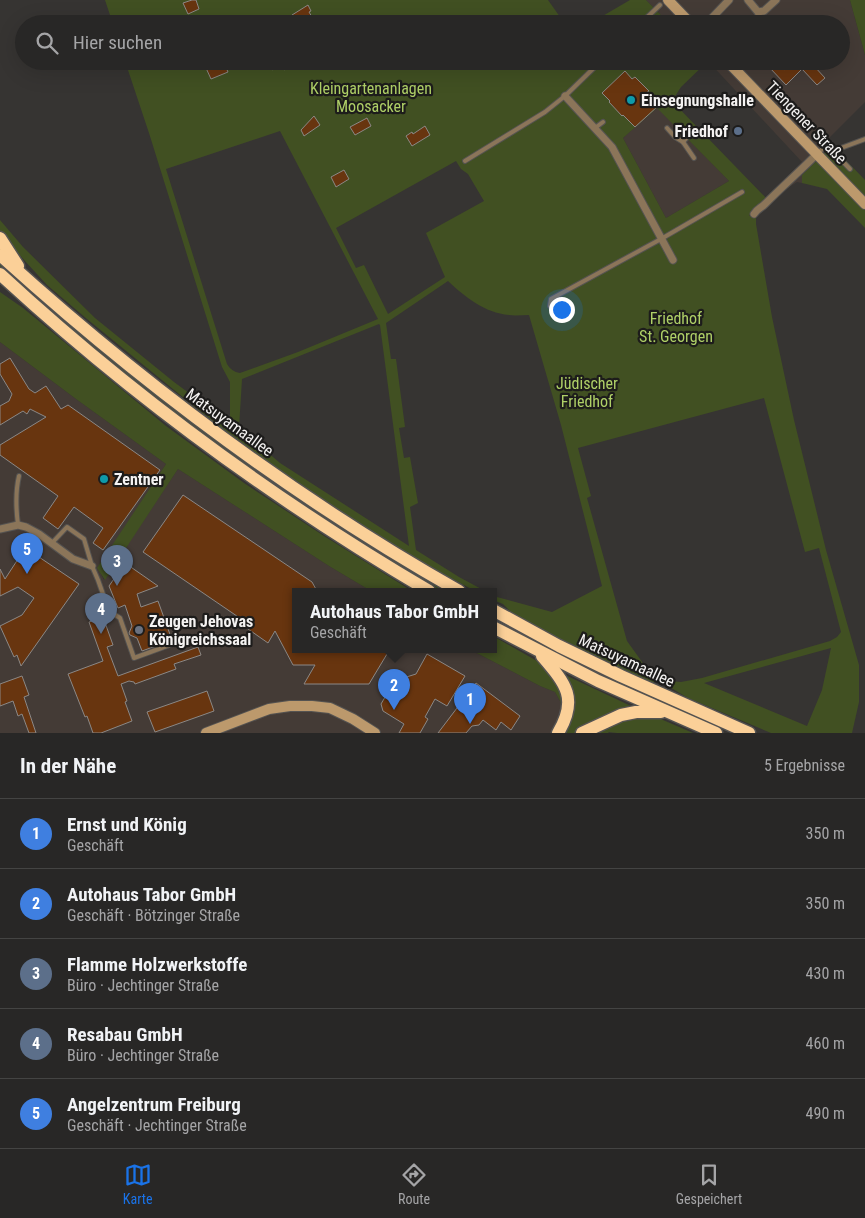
<!DOCTYPE html>
<html lang="de">
<meta charset="utf-8">
<style>
body{margin:0;font-family:"Roboto Condensed",sans-serif;background:#343332;color:#f1f3f6}
.you{position:absolute;left:561px;top:309px;width:18px;height:18px;margin:-12px;border:4px solid #fff;border-radius:50%;background:#1a73e8;box-shadow:0 0 0 8px #1a73e833}
.badge{display:grid;place-items:center;width:32px;height:32px;border-radius:50%;background:#1a73e8;color:#fff;font-size:16px;font-weight:700}
.pin{position:absolute;translate:-50% -41px;filter:drop-shadow(0 1px 2px #0008)}
.pin::after{content:'';position:absolute;top:26px;width:18px;height:15px;background:inherit;clip-path:polygon(0 0,100% 0,50% 100%)}
.popup{position:absolute;left:292px;top:588px;width:205px;height:65px;box-sizing:border-box;display:grid;place-content:center;border-radius:0px;background:#282726;filter:drop-shadow(0 1px 4px #0005);font-size:16px;white-space:nowrap;color:#a5a5a7}
.popup b{font-size:19px;color:#f1f3f6}
.popup::after{content:'';position:absolute;left:50%;top:100%;margin-left:-10px;border:10px solid transparent;border-top-color:#282726}
.list{margin:0;padding:0;list-style:none}
h2{display:flex;justify-content:space-between;align-items:center;height:65px;margin:0;padding:0 20px;font-size:21px}
h2 small{font-size:16px;font-weight:400;color:#a5a5a7}
.list li{display:grid;grid-template-columns:32px 1fr auto;gap:15px;align-items:center;box-sizing:border-box;height:70px;padding:0 20px;border-top:1px solid #444443}
.list b{display:block;font-size:19px;white-space:nowrap}
.list p{margin:0;font-size:16px;white-space:nowrap;color:#a5a5a7}
.list em{font-size:16px;font-style:normal;color:#a5a5a7}
.icon{flex:none;width:28px;height:28px;fill:none;stroke:currentColor;stroke-width:2;stroke-linecap:round;stroke-linejoin:round}
.map{position:relative;flex:none;width:865px;height:733px;overflow:hidden}
.search{position:absolute;background:#282726;box-shadow:0 5px 20px #0002;left:15px;right:15px;top:15px;height:55px;display:flex;align-items:center;gap:12px;box-sizing:border-box;padding:0 18px;border-radius:28px;color:#a5a5a7;font-size:19px}
.sheet{height:415px;background:#282726}
nav{display:flex;justify-content:space-around;align-items:center;box-sizing:border-box;height:70px;border-top:1px solid #444443;background:#282726;font-size:14px;color:#a5a5a7}
nav a{display:grid;justify-items:center;gap:2px}
nav .on{color:#1a73e8}
.map>svg:first-child{display:block}
</style>
<div class="map">
<svg width="865" height="733" viewBox="0 0 865 733">
<rect width="100%" height="100%" fill="#363432"/>
<!-- built -->
<g fill="#443b36">
<polygon points="646,0 850,0 865,55 865,102 827,140 832,146 802,175 802,183 797,182 782,192 756,216 749,216 752,210 767,199 774,190 802,162 708,61 841,61 841,24 670,24"/>
<polygon points="657,107 729,181 666,218 623,138"/>
<polygon points="0,342 76,399 166,464 98,568 104,580 178,469 329,566 371,591 295,591 295,649 469,649 540,686 555,692 560,701 562,708 561,733 0,733"/>
</g>
<!-- green -->
<g fill="#415022" fill-rule="evenodd">
<polygon points="105,0 548,0 565,24 113,24"/>
<polygon points="630,0 646,0 670,24 589,24"/>
<polygon points="850,0 865,0 865,55"/>
<path d="M125,61H708L681,87L672,101L767,199L752,210L749,216H756V224L772,317L794,420L826,550L859,665V702L852,733H771L688,698L658,680L652,683L517,618L503,604L493,600V596L552,612L602,586L561,425L529,315C522,315 515,316 509,315C485,313 465,297 448,281L386,323L391,359H396L405,427L399,428L404,458L410,457L418,503L410,507L416,550L459,577L485,591H475L421,562L352,519L256,454L195,407L87,319L47,285L13,248L0,245V220L23,247L95,318L174,382L228,422H230V382L222,367L149,133ZM657,108L729,181L666,218L623,138ZM280,131L378,319L298,352L240,373C234,372 230,369 227,364L166,169ZM456,161L461,169L468,174L484,201L426,233L445,277L388,314L364,265L356,268L336,228ZM379,324L380,325L409,546L280,463L239,428L242,379ZM764,398L805,552L819,548L841,632L837,637L830,641L702,678L681,682L669,681L645,666L627,641L587,498L591,496L578,448ZM831,648L822,690L807,726L704,683Z"/>
<polygon points="832,146 865,180 865,228 827,189 802,183 802,175"/>
<path d="M0,262C136,388 286,498 446,591H439L409,574L308,510L198,432L70,330L0,267Z"/>
<polygon points="0,292 23,308 166,426 244,483 324,536 412,591 371,591 329,566 178,469 105,580 97,568 166,464 76,399 0,342"/>
<polygon points="493,636 544,665 633,707 693,733 617,733 608,732 609,733 561,733 562,708 560,701 555,692 540,686 469,649 493,649"/>
</g>
<!-- building -->
<g fill="#68350f" stroke="#8b8886">
<polygon points="192,0 196,0 199,9 188,14 183,3"/>
<polygon points="308,5 311,11 309,12 312,17 301,24 296,24 292,15"/>
<polygon points="222,61 223,61 228,72 211,79 206,68"/>
<polygon points="272,61 289,61 291,65 284,70 280,64 272,70 268,64"/>
<polygon points="775,61 784,70 794,61 818,61 814,66 825,78 817,85 802,69 786,85 769,67"/>
<polygon points="625,71 632,79 635,77 649,91 646,93 658,106 635,127 623,115 622,116 609,102 610,101 602,93"/>
<polygon points="314,116 320,125 304,136 301,130"/>
<polygon points="367,118 371,126 355,135 350,127"/>
<polygon points="425,126 430,135 412,146 406,136 412,132 413,134"/>
<polygon points="344,170 349,179 336,187 331,177"/>
<polygon points="10,358 29,389 35,393 46,386 61,409 68,405 160,470 103,550 93,543 103,528 74,507 58,529 43,518 58,496 0,455 0,445 46,417 30,409 27,414 23,411 0,425 0,406 9,401 12,394 0,374 0,364"/>
<polygon points="183,495 312,582 317,591 295,591 295,649 390,649 369,684 304,684 315,665 293,665 275,631 268,643 248,629 250,625 143,552"/>
<polygon points="30,551 79,584 21,666 17,655 14,657 0,626 22,615 34,598 18,587 0,596 0,569 5,579 22,553 27,556"/>
<polygon points="125,563 158,586 137,594 141,607 158,601 172,640 142,651 137,638 130,635 129,633 132,626 125,605 118,608 109,586"/>
<polygon points="103,617 113,645 107,647 118,676 198,647 201,655 174,664 176,669 135,684 134,682 129,681 121,684 127,701 125,702 132,721 101,733 93,733 87,716 85,717 68,674 103,661 89,622"/>
<polygon points="427,654 465,676 447,706 435,699 425,717 428,719 420,733 399,733 404,724 383,711 381,704 391,687 402,684 400,679 416,674"/>
<polygon points="22,676 29,695 24,697 36,733 29,733 22,714 18,716 13,701 0,706 0,684"/>
<polygon points="476,683 520,716 511,730 501,722 496,730 483,720 479,725 472,726 466,733 438,733"/>
<polygon points="207,691 214,711 155,732 147,712"/>
</g>
<g fill="none" stroke-linecap="round" stroke-linejoin="round">
<defs>
<g id="lane">
<polyline points="640,24 660,5"/>
<polyline points="756,24 758,11"/>
<polyline points="595,128 603,122"/>
<polyline points="667,128 675,137 683,142 690,134"/>
<polyline points="683,142 694,158"/>
<polyline points="833,151 865,139"/>
<polyline points="818,153 827,145 850,169"/>
<polyline points="465,161 545,112 565,96 601,61"/>
<polyline points="560,319 550,306 551,299 661,239 742,192"/>
<path d="M18,525C16,509 15,493 19,476"/>
<polyline points="52,543 67,527 84,539 92,566 98,580 109,611 120,618 134,658 186,639"/>
</g>
<g id="street">
<polyline points="748,0 758,12 764,11 776,0"/>
<polyline points="706,24 729,0"/>
<polyline points="565,96 612,147 673,260"/>
<path d="M754,214C757,209 761,208 765,204C782,187 800,171 817,154"/>
<polyline points="0,529 18,525 26,527 39,534 73,559 92,566"/>
</g>
<g id="secondary">
<polyline points="668,0 691,24"/>
<polyline points="727,61 865,204"/>
<polyline points="206,733 269,709 290,706 312,706 330,708 353,719 375,733"/>
</g>
<g id="highway">
<polyline points="0,238 18,266"/>
<path d="M0,255C141,383 293,497 459,591"/>
<path d="M0,274C131,395 276,501 429,591"/>
<polyline points="493,610 559,646 621,676 749,733"/>
<polyline points="493,627 598,681 716,733"/>
<path d="M542,656C565,683 579,698 558,733"/>
<polyline points="582,733 621,715 636,712 661,712"/>
</g>
</defs>
<!-- lane casing -->
<use href="#lane" stroke="#555351" stroke-width="6"/>
<!-- street casing -->
<use href="#street" stroke="#555351" stroke-width="9"/>
<!-- secondary casing -->
<use href="#secondary" stroke="#555351" stroke-width="12"/>
<!-- highway casing -->
<use href="#highway" stroke="#555351" stroke-width="15"/>
<!-- lane -->
<use href="#lane" stroke="#8b7559" stroke-width="4"/>
<!-- street -->
<use href="#street" stroke="#8b7559" stroke-width="7"/>
<!-- secondary -->
<use href="#secondary" stroke="#bc996c" stroke-width="10"/>
<!-- highway -->
<use href="#highway" stroke="#fbd098" stroke-width="12"/>
</g>
<!-- markers -->
<g fill="#0f9aa8" stroke="#1d1c1b" stroke-width="2">
<circle cx="631" cy="100" r="5"/>
<circle cx="104" cy="479" r="5"/>
</g>
<circle fill="#5c6f8a" stroke="#1d1c1b" stroke-width="2" cx="738" cy="131" r="5"/>
<circle fill="#6b7280" stroke="#1d1c1b" stroke-width="2" cx="139" cy="630" r="5"/>
<g text-anchor="middle" stroke-width="4.5" stroke-linejoin="round" paint-order="stroke">
<!-- park labels -->
<g font-size="16" fill="#afd067" stroke="#1d1c1b">
<text x="371" y="94">Kleingartenanlagen<tspan x="371" dy="18">Moosacker</tspan></text>
<text x="676" y="324">Friedhof<tspan x="676" dy="18">St. Georgen</tspan></text>
<text x="587" y="389">Jüdischer<tspan x="587" dy="18">Friedhof</tspan></text>
</g>
<!-- poi labels -->
<g font-size="16" font-weight="bold" fill="#f5f3f2" stroke="#1d1c1b" text-anchor="start">
<text x="641" y="106">Einsegnungshalle</text>
<text x="728" y="137" text-anchor="end">Friedhof</text>
<text x="114" y="485">Zentner</text>
<text x="149" y="627">Zeugen Jehovas<tspan x="149" dy="18">Königreichssaal</tspan></text>
</g>
<!-- street labels -->
<g font-size="16" fill="#f5f3f2" stroke="#1d1c1b">
<text transform="translate(807 122) rotate(46)" y="6">Tiengener Straße</text>
<text transform="translate(230 422) rotate(36)" y="6">Matsuyamaallee</text>
<text transform="translate(627 660) rotate(25)" y="6">Matsuyamaallee</text>
</g>
</g>
</svg>
<div class="you"></div>
<div class="pin badge" style="left:470px;top:724px;background:#3f7fe0">1</div>
<div class="pin badge" style="left:394px;top:710px;background:#3f7fe0">2</div>
<div class="popup"><b>Autohaus Tabor GmbH</b>Geschäft</div>
<div class="pin badge" style="left:117px;top:586px;background:#5c6f8a">3</div>
<div class="pin badge" style="left:101px;top:634px;background:#5c6f8a">4</div>
<div class="pin badge" style="left:27px;top:574px;background:#3f7fe0">5</div>
<div class="search"><svg class="icon" aria-label="search" viewBox="0 0 24 24"><circle cx="10" cy="10" r="6"/><path d="M15 15l6 6"/></svg>Hier suchen</div>
</div>
<section class="sheet">
<h2>In der Nähe<small>5 Ergebnisse</small></h2>
<ul class="list">
<li><span class="badge" style="background:#3f7fe0">1</span><div><b>Ernst und König</b><p>Geschäft</p></div><em>350 m</em></li>
<li><span class="badge" style="background:#3f7fe0">2</span><div><b>Autohaus Tabor GmbH</b><p>Geschäft · Bötzinger Straße</p></div><em>350 m</em></li>
<li><span class="badge" style="background:#5c6f8a">3</span><div><b>Flamme Holzwerkstoffe</b><p>Büro · Jechtinger Straße</p></div><em>430 m</em></li>
<li><span class="badge" style="background:#5c6f8a">4</span><div><b>Resabau GmbH</b><p>Büro · Jechtinger Straße</p></div><em>460 m</em></li>
<li><span class="badge" style="background:#3f7fe0">5</span><div><b>Angelzentrum Freiburg</b><p>Geschäft · Jechtinger Straße</p></div><em>490 m</em></li>
</ul>
</section>
<nav>
<a class="on"><svg class="icon" aria-label="map" viewBox="0 0 24 24"><path d="M3 6l6-2 6 2 6-2v14l-6 2-6-2-6 2zM9 4v14M15 6v14"/></svg>Karte</a>
<a><svg class="icon" aria-label="directions" viewBox="0 0 24 24"><path d="M12 3l9 9-9 9-9-9zM9 14v-3h6M13 9l2 2-2 2"/></svg>Route</a>
<a><svg class="icon" aria-label="saved" viewBox="0 0 24 24"><path d="M7 4h10v16l-5-4-5 4z"/></svg>Gespeichert</a>
</nav>
